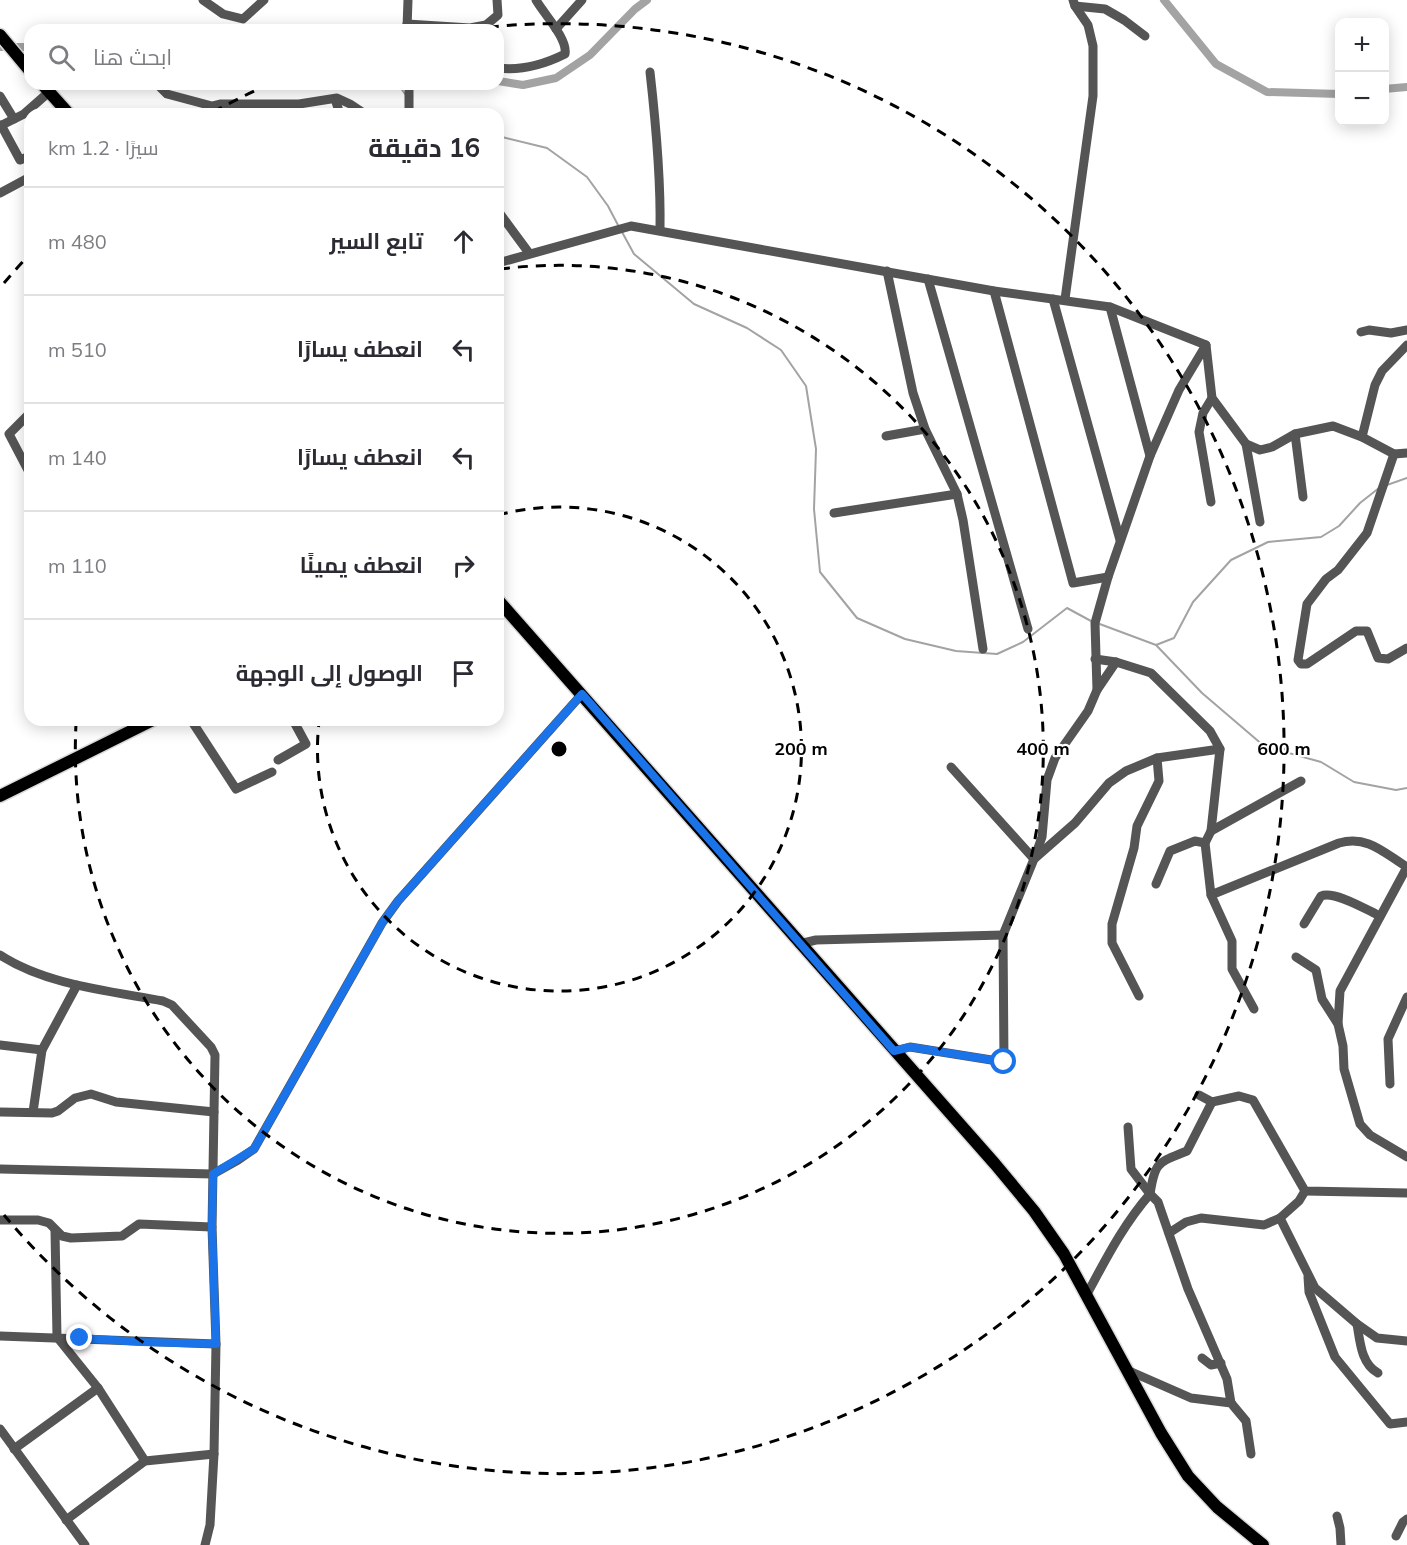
<!DOCTYPE html>
<html lang="ar">
<meta charset="utf-8">
<style>
body{margin:0;font-family:Mulish,Cairo,sans-serif;background:#f7f7f7;color:#2b2b33;direction:rtl}
.controls{position:absolute;right:18px;top:18px;display:grid;overflow:hidden;border-radius:12px;box-shadow:0 3px 15px #0003}
.controls button{width:54px;height:54px;display:grid;place-items:center;padding:0;border:0;border-bottom:2px solid #e1e1e2;background:#fff;color:#2b2b33;font:30px sans-serif}
.stop{position:absolute;width:18px;height:18px;margin:-14px;border:4px solid #1a73e8;border-radius:50%;background:#fff}
.stop.end{background:#1a73e8;border-color:#fff;box-shadow:0 2px 6px #0008}
.list{margin:0;padding:0;list-style:none}
h2{display:flex;justify-content:space-between;align-items:center;height:78px;margin:0;padding:0 24px;font-size:26px}
h2 small{font-size:20px;font-weight:400;color:#7c7c81}
.list li{display:grid;grid-template-columns:39px 1fr auto;gap:18px;align-items:center;box-sizing:border-box;height:108px;padding:0 24px;border-top:2px solid #e1e1e2}
.list b{display:block;font-size:22px;white-space:nowrap}
.list em{font-size:20px;font-style:normal;color:#7c7c81}
.icon{flex:none;width:33px;height:33px;fill:none;stroke:currentColor;stroke-width:2;stroke-linecap:round;stroke-linejoin:round}
.map{position:relative;flex:none;width:1407px;height:1545px;overflow:hidden;direction:ltr}
.search{position:absolute;background:#fff;box-shadow:0 3px 15px #0003;left:24px;top:24px;width:480px;height:66px;display:flex;align-items:center;gap:15px;box-sizing:border-box;padding:0 21px;border-radius:18px;color:#7c7c81;font-size:22px}
.panel{position:absolute;background:#fff;box-shadow:0 3px 15px #0003;left:24px;top:108px;width:480px;height:618px;border-radius:18px;direction:rtl}
.map>svg:first-child{display:block}
</style>
<div class="map">
<svg width="1407" height="1545" viewBox="0 0 1407 1545">
<rect width="100%" height="100%" fill="#fff"/>
<g fill="none" stroke-linecap="round" stroke-linejoin="round">
<!-- stream -->
<g stroke="#a3a3a3" stroke-width="2">
<polyline points="398,84 405,94"/>
<polyline points="498,136 547,148 587,177 608,206 619,227"/>
<polyline points="622,232 634,254 694,304 747,328 781,350 806,386 816,449 814,509 820,572 857,618 905,639 956,651 997,654 1023,642 1067,608 1091,621"/>
<polyline points="1387,485 1407,478"/>
<polyline points="1097,623 1156,645 1202,693 1264,746 1321,762 1354,782 1396,790 1407,788"/>
<polyline points="1156,645 1174,638 1193,602 1231,560 1268,542 1321,537 1339,526 1360,503 1379,488"/>
</g>
<!-- canal -->
<g stroke="#a3a3a3" stroke-width="8">
<polyline points="1164,0 1216,64 1267,92 1340,94"/>
<polyline points="0,47 30,47"/>
<polyline points="498,81 523,85 556,78 590,55 635,9 647,0"/>
<polyline points="1384,89 1407,87"/>
</g>
<defs>
<g id="major">
<polyline points="0,35 30,71"/>
<polyline points="42,84 69,114"/>
<polyline points="498,600 995,1164 1034,1211 1064,1254 1161,1433 1188,1476 1217,1507 1263,1545"/>
<polyline points="0,796 153,720"/>
</g>
</defs>
<!-- major casing -->
<use href="#major" stroke="#dbdbdb" stroke-width="15"/>
<!-- minor -->
<g stroke="#555" stroke-width="9">
<polyline points="203,0 223,14 243,19 264,0"/>
<polyline points="1075,6 1105,9 1124,20 1145,36"/>
<polyline points="407,24 470,28 486,25 498,15 497,0"/>
<polyline points="407,28 408,0"/>
<polyline points="556,29 582,0"/>
<path d="M498,68C522,71 543,65 565,54C568,39 544,14 536,0"/>
<path d="M650,72C656,125 661,177 660,230"/>
<polyline points="157,84 167,94 212,106 220,104 299,104 337,98 350,104 365,114"/>
<polyline points="0,96 14,119"/>
<polyline points="335,99 340,114"/>
<polyline points="409,114 409,84"/>
<polyline points="1,125 20,160 30,156"/>
<polyline points="0,126 24,114 49,92"/>
<polyline points="0,193 30,177"/>
<polyline points="498,211 529,253"/>
<polyline points="498,263 631,226 994,291 1110,307 1206,345 1212,398 1246,444 1260,450 1272,447 1295,434 1333,426 1362,437 1394,454 1407,453"/>
<polyline points="887,271 913,393 925,429 957,494 963,520 983,649"/>
<polyline points="928,279 1028,629"/>
<polyline points="994,291 1073,583 1108,577"/>
<polyline points="1053,299 1120,540"/>
<polyline points="1065,299 1093,96 1093,46 1088,25 1075,6 1073,0"/>
<polyline points="1110,307 1150,456"/>
<polyline points="1361,332 1369,330 1391,333 1407,330"/>
<polyline points="30,413 9,434 30,474"/>
<polyline points="1295,434 1303,497"/>
<polyline points="886,436 925,429"/>
<polyline points="1362,437 1375,385 1382,371 1407,345"/>
<polyline points="1246,444 1260,522"/>
<polyline points="1394,454 1367,533 1338,570 1326,579 1307,604 1298,660 1301,664 1307,664 1356,631 1367,631 1378,658 1388,659 1407,648"/>
<polyline points="1211,502 1199,432 1203,413 1212,398"/>
<polyline points="834,513 957,494"/>
<polyline points="1095,659 1116,662 1151,673 1210,731 1220,749 1211,831 1205,843"/>
<polyline points="1097,690 1116,662"/>
<polyline points="191,720 236,789 272,772"/>
<polyline points="278,760 306,744 293,720"/>
<polyline points="951,767 1034,859 1042,837 1047,780 1055,758 1088,711 1097,690 1095,623 1108,577 1150,456 1179,390 1206,345"/>
<polyline points="1211,831 1301,781"/>
<path d="M1156,884L1170,851L1195,841L1205,843L1211,895L1339,843C1368,835 1384,853 1407,867"/>
<polyline points="1211,895 1232,941 1232,969 1254,1009"/>
<path d="M1304,924L1321,896C1334,890 1367,910 1380,916"/>
<polyline points="799,944 816,940 1003,935"/>
<path d="M0,955C46,985 110,991 163,1001L172,1005L211,1047L215,1055L212,1227L216,1344L214,1454L210,1525L205,1545"/>
<polyline points="1296,957 1316,970 1322,999 1338,1024 1343,1046 1344,1069 1360,1124 1370,1135 1407,1157"/>
<polyline points="1139,996 1112,943 1112,924 1134,848 1137,826 1159,781 1157,758"/>
<polyline points="1338,1024 1340,991 1407,867"/>
<polyline points="0,1045 42,1050"/>
<polyline points="894,1051 910,1047 1004,1062 1003,935 1034,859 1075,823 1109,783 1126,771 1157,758 1220,749"/>
<polyline points="1390,1084 1388,1039 1407,997"/>
<polyline points="1199,1095 1212,1102 1239,1096 1253,1100 1305,1191 1407,1193"/>
<path d="M1212,1102L1187,1151C1158,1163 1155,1161 1150,1194L1158,1202L1188,1289L1227,1379L1231,1403"/>
<polyline points="0,1112 52,1113 58,1111 75,1098 91,1094 116,1102 214,1112"/>
<polyline points="33,1112 42,1050 77,985"/>
<polyline points="0,1169 213,1174 238,1160 254,1149 382,923 398,901 582,694"/>
<polyline points="1305,1191 1299,1201 1280,1218 1315,1288 1357,1324 1377,1338 1407,1341"/>
<polyline points="0,1220 38,1220 49,1223 62,1236 71,1238 122,1236 139,1224 212,1227"/>
<polyline points="55,1231 57,1337 98,1388 145,1461"/>
<polyline points="1169,1233 1186,1222 1201,1218 1264,1225 1280,1218"/>
<polyline points="1308,1277 1309,1292 1335,1357 1390,1424 1407,1422"/>
<path d="M1087,1294C1106,1259 1123,1225 1150,1194L1131,1169L1128,1127"/>
<path d="M1357,1324C1360,1341 1361,1364 1378,1373"/>
<polyline points="0,1336 216,1344"/>
<polyline points="1202,1358 1211,1365 1221,1363"/>
<polyline points="1127,1370 1191,1398 1231,1403 1246,1421 1251,1454"/>
<polyline points="0,1429 85,1545"/>
<polyline points="14,1449 98,1388"/>
<polyline points="1337,1516 1340,1528 1341,1545"/>
<polyline points="66,1520 145,1461 214,1454"/>
<polyline points="1396,1536 1403,1522 1407,1519"/>
</g>
<!-- major -->
<use href="#major" stroke="#000" stroke-width="12"/>
</g>
<g fill="none" stroke-linecap="round" stroke-linejoin="round">
<!-- route -->
<polyline stroke="#1a73e8" stroke-width="8" points="80,1338 142,1342 216,1344 212,1227 213,1174 254,1149 382,923 398,901 582,694 894,1051 910,1047 1004,1062"/>
</g>
<!-- distance rings -->
<g fill="none" stroke="#000" stroke-width="3" stroke-dasharray="10 8">
<path d="M498 515A242 242 0 1 1 319 722"/>
<path d="M500 269A484 484 0 1 1 76 724"/>
<path d="M4 283A725 725 0 0 1 29 255M213 112A725 725 0 0 1 270 84M471 29A725 725 0 1 1 4 1215"/>
</g>
<circle cx="559" cy="749" r="9" fill="#000" stroke="#fff" stroke-width="3"/>
<g font-size="18" text-anchor="middle" font-weight="bold" fill="#000" stroke="#fff" stroke-width="4.5" stroke-linejoin="round" paint-order="stroke">
<text x="801" y="755">200 m</text>
<text x="1043" y="755">400 m</text>
<text x="1284" y="755">600 m</text>
</g>
</svg>
<div class="controls">
<button>+</button>
<button>−</button>
</div>
<div class="stop" style="left:1004px;top:1062px"></div>
<div class="stop end" style="left:80px;top:1338px"></div>
<div class="search"><svg class="icon" aria-label="search" viewBox="0 0 24 24"><circle cx="10" cy="10" r="6"/><path d="M15 15l6 6"/></svg>ابحث هنا</div>
<section class="panel">
<h2>16 دقيقة<small>سيرًا · 1.2 km</small></h2>
<ul class="list">
<li><svg class="icon" aria-label="ahead" viewBox="0 0 24 24"><path d="M12 20V5M6 11l6-6 6 6"/></svg><div><b>تابع السير</b></div><em>480 m</em></li>
<li><svg class="icon" aria-label="left" viewBox="0 0 24 24"><path d="M17 20v-9H6M10 6l-5 5 5 5"/></svg><div><b>انعطف يسارًا</b></div><em>510 m</em></li>
<li><svg class="icon" aria-label="left" viewBox="0 0 24 24"><path d="M17 20v-9H6M10 6l-5 5 5 5"/></svg><div><b>انعطف يسارًا</b></div><em>140 m</em></li>
<li><svg class="icon" aria-label="right" viewBox="0 0 24 24"><path d="M7 20v-9h11M14 6l5 5-5 5"/></svg><div><b>انعطف يمينًا</b></div><em>110 m</em></li>
<li><svg class="icon" aria-label="arrive" viewBox="0 0 24 24"><path d="M6 21V4h12l-3 4 3 4H6"/></svg><div><b>الوصول إلى الوجهة</b></div></li>
</ul>
</section>
</div>
